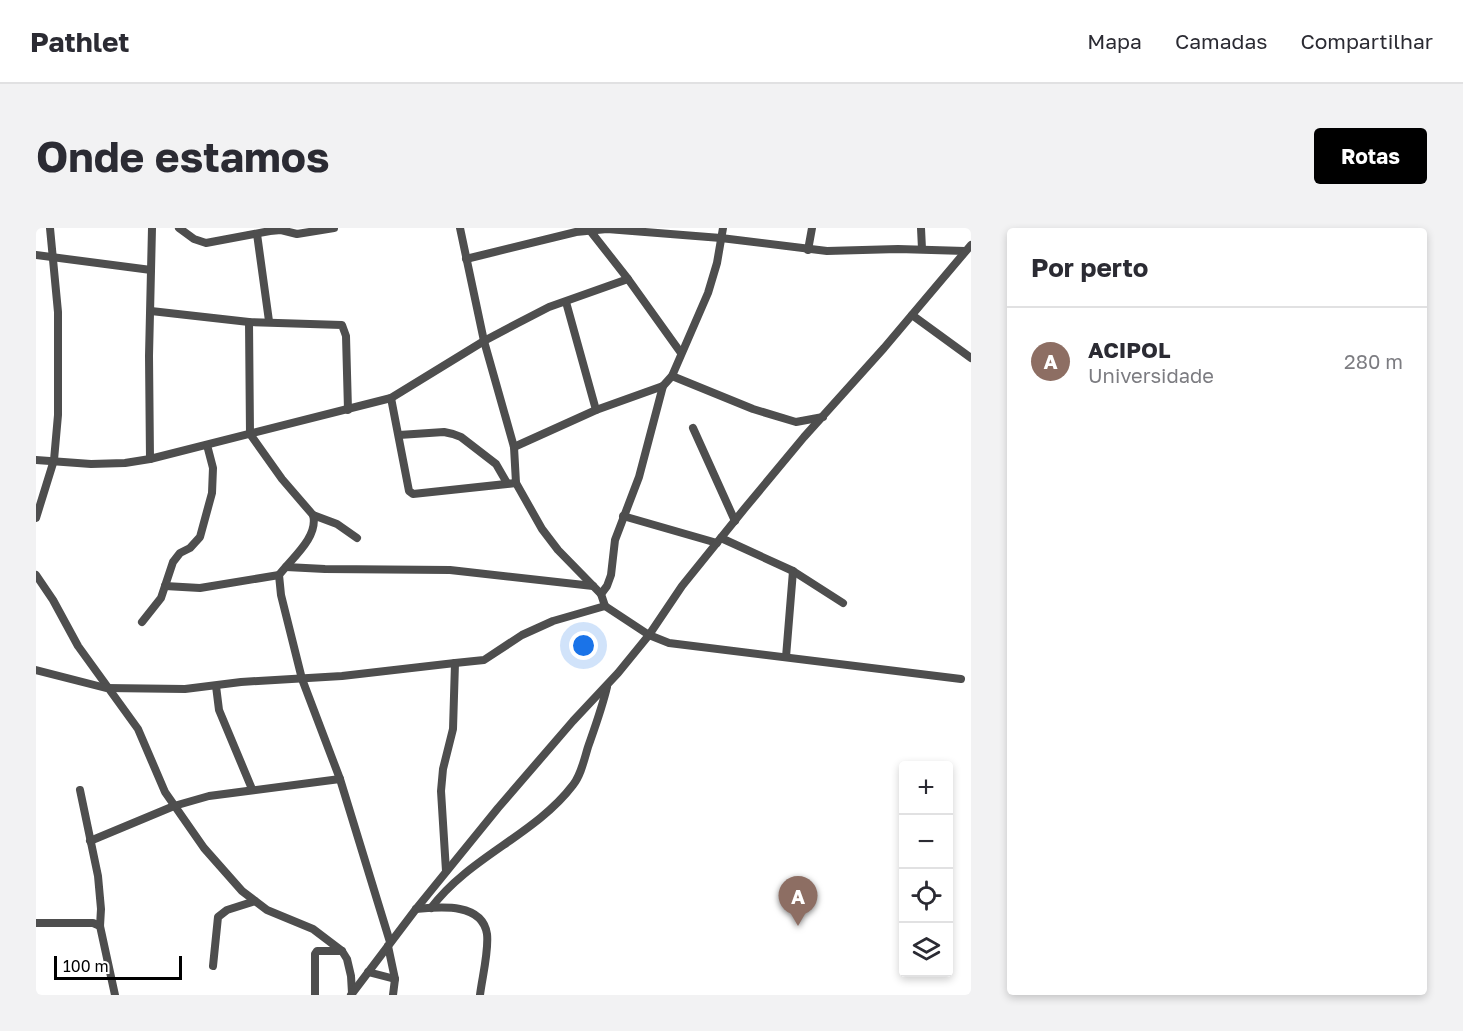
<!DOCTYPE html>
<html lang="pt">
<meta charset="utf-8">
<style>
body{margin:0;font-family:"Golos Text",sans-serif;background:#f2f2f3;color:#2b2b33}
.controls{position:absolute;right:18px;bottom:18px;display:grid;overflow:hidden;border-radius:6px;box-shadow:0 3px 9px #0003}
.controls button{width:54px;height:54px;display:grid;place-items:center;padding:0;border:0;border-bottom:2px solid #e1e1e2;background:#fff;color:#2b2b33;font:30px sans-serif}
.scale{position:absolute;left:18px;bottom:15px;width:128px;box-sizing:border-box;padding-left:6px;border:3px solid #000;border-top:0;font-size:16px;line-height:21px;white-space:nowrap;color:#000;-webkit-text-stroke:4px #fff;paint-order:stroke}
.you{position:absolute;left:548px;top:418px;width:21px;height:21px;margin:-15px;border:4px solid #fff;border-radius:50%;background:#1a73e8;box-shadow:0 0 0 9px #1a73e833}
.badge{display:grid;place-items:center;width:39px;height:39px;border-radius:50%;background:#000;color:#fff;font-size:20px;font-weight:700}
.pin{position:absolute;translate:-50% -50px;filter:drop-shadow(0 2px 3px #0008)}
.pin::after{content:'';position:absolute;top:32px;width:21px;height:18px;background:inherit;clip-path:polygon(0 0,100% 0,50% 100%)}
.list{margin:0;padding:0;list-style:none}
h2{display:flex;justify-content:space-between;align-items:center;height:78px;margin:0;padding:0 24px;font-size:26px}
h2 small{font-size:20px;font-weight:400;color:#7c7c81}
.list li{display:grid;grid-template-columns:39px 1fr auto;gap:18px;align-items:center;box-sizing:border-box;height:108px;padding:0 24px;border-top:2px solid #e1e1e2}
.list b{display:block;font-size:22px;white-space:nowrap}
.list p{margin:0;font-size:20px;white-space:nowrap;color:#7c7c81}
.list em{font-size:20px;font-style:normal;color:#7c7c81}
.icon{flex:none;width:33px;height:33px;fill:none;stroke:currentColor;stroke-width:2;stroke-linecap:round;stroke-linejoin:round}
.map{position:relative;flex:none;width:935px;height:767px;overflow:hidden;border-radius:6px}
header{display:flex;align-items:center;gap:36px;box-sizing:border-box;height:84px;padding:0 30px;background:#fff;border-bottom:2px solid #e1e1e2}
header strong{font-size:28px}
nav{display:flex;gap:33px;margin-inline-start:auto;font-size:21px}
.intro{display:flex;align-items:center;justify-content:space-between;box-sizing:border-box;height:144px;padding:0 36px}
h1{margin:0;font-size:42px}
.button{padding:15px 27px;border-radius:6px;background:#000;color:#fff;font-size:21px;font-weight:700}
main{display:flex;gap:36px;padding:0 36px}
aside{flex:1;background:#fff;border-radius:6px;box-shadow:0 3px 9px #0003}
.map>svg:first-child{display:block}
</style>
<header>
<strong>Pathlet</strong>
<nav><a>Mapa</a><a>Camadas</a><a>Compartilhar</a></nav>
</header>
<div class="intro"><h1>Onde estamos</h1><a class="button">Rotas</a></div>
<main>
<div class="map">
<svg width="935" height="767" viewBox="0 0 935 767">
<rect width="100%" height="100%" fill="#fff"/>
<g fill="none" stroke-linecap="round" stroke-linejoin="round">
<!-- street -->
<g stroke="#4e4e4e" stroke-width="8">
<polyline points="143,0 158,11 170,15 234,3 245,2 261,6 298,0"/>
<polyline points="424,0 448,113 478,219 480,255 506,301 522,322 565,366 569,378"/>
<polyline points="552,0 592,51 645,125"/>
<polyline points="885,0 886,21"/>
<polyline points="221,6 233,93"/>
<polyline points="772,22 776,0"/>
<polyline points="0,27 115,42"/>
<polyline points="430,31 540,4 571,1 685,10 791,23 862,21 929,23"/>
<polyline points="530,74 560,182"/>
<polyline points="115,83 213,94 306,97 310,108 312,182"/>
<polyline points="876,87 935,130"/>
<polyline points="213,94 214,206 246,251 277,287 301,296 321,310"/>
<polyline points="636,148 717,181 760,194 787,189"/>
<polyline points="355,170 373,263 377,266 480,255"/>
<polyline points="657,200 699,293"/>
<polyline points="363,207 408,204 417,206 425,209 460,236 471,255"/>
<polyline points="478,219 560,182 627,158 636,148 672,65 681,35 687,0"/>
<polyline points="114,231 113,128 116,0"/>
<polyline points="0,232 55,236 89,235 114,231 355,170 448,113 482,95 513,79 592,51"/>
<path d="M277,287C283,309 255,331 243,347L245,367L266,451L304,551L354,714"/>
<polyline points="587,288 681,315"/>
<polyline points="0,290 18,232 22,187 22,84 14,0"/>
<polyline points="685,310 757,343 807,375"/>
<polyline points="250,339 289,341 414,342 557,358"/>
<polyline points="0,347 17,372 42,418 102,501 129,564 168,620 206,663 231,682 277,701 306,723 311,731 315,748 316,765"/>
<polyline points="129,358 164,360 243,347"/>
<polyline points="565,366 571,358 575,347 579,312 603,249 627,158"/>
<polyline points="106,394 125,370 137,334 144,325 154,320 164,309 176,265 177,240 171,217"/>
<polyline points="750,429 757,343"/>
<polyline points="0,442 70,460 149,461 205,454 306,448 419,435 448,432 486,407 517,393 569,378 613,407 633,415 925,451"/>
<polyline points="180,458 183,482 216,561"/>
<polyline points="44,562 62,648 65,681 64,698 79,767"/>
<polyline points="54,613 138,578 173,568 304,551"/>
<polyline points="410,643 405,563 407,541 417,501 419,435"/>
<path d="M395,680C433,629 499,607 537,557C545,547 548,532 552,519C559,499 566,480 571,459"/>
<path d="M380,681C403,679 446,674 451,706C453,723 446,750 444,767"/>
<polyline points="0,695 57,695 64,698"/>
<polyline points="352,718 359,751 357,767"/>
<polyline points="177,738 182,689 191,682 219,673"/>
<polyline points="332,744 359,751"/>
<polyline points="279,767 279,726 281,723 306,723"/>
<polyline points="315,767 380,681 462,580 537,493 582,445 613,407 646,358 709,280 768,209 848,120 935,17"/>
</g>
</g>
</svg>
<div class="controls">
<button>+</button>
<button>−</button>
<button><svg class="icon" aria-label="locate" viewBox="0 0 24 24"><circle cx="12" cy="12" r="6"/><path d="M12 2v4M12 18v4M2 12h4M18 12h4"/></svg></button>
<button><svg class="icon" aria-label="layers" viewBox="0 0 24 24"><path d="M12 4l9 5-9 5-9-5zM3 14l9 5 9-5"/></svg></button>
</div>
<div class="scale">100 m</div>
<div class="you"></div>
<div class="pin badge" style="left:762px;top:698px;background:#8d6e63">A</div>
</div>
<aside>
<h2>Por perto<small></small></h2>
<ul class="list">
<li><span class="badge" style="background:#8d6e63">A</span><div><b>ACIPOL</b><p>Universidade</p></div><em>280 m</em></li>
</ul>
</aside>
</main>
